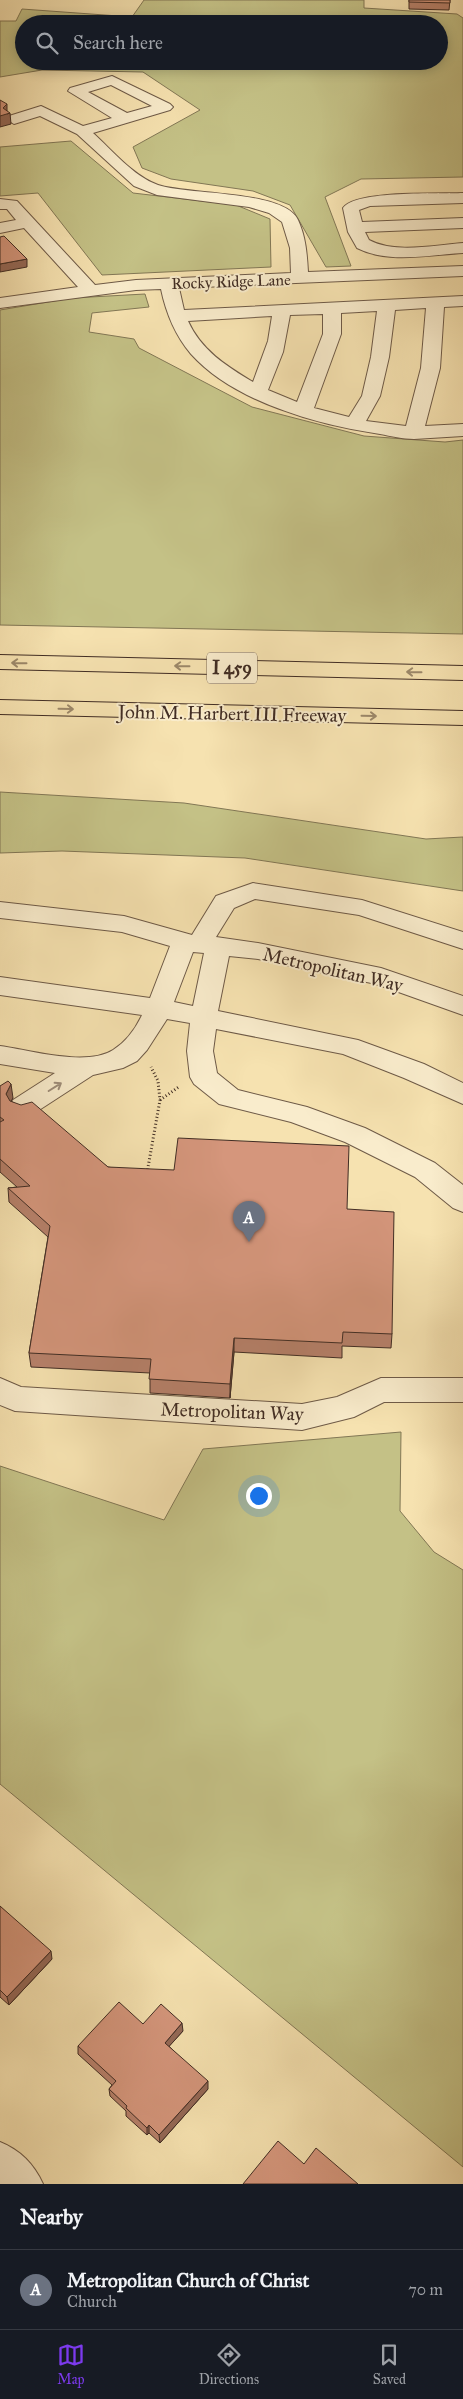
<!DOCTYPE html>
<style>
body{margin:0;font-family:"IM FELL Great Primer",serif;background:#242831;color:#f1f3f6}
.you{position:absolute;left:258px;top:1495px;width:18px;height:18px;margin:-12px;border:4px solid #fff;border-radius:50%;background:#1a73e8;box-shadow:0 0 0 8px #1a73e833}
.badge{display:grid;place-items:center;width:32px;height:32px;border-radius:50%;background:#7c3aed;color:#fff;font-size:16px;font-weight:700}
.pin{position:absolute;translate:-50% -41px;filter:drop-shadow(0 1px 2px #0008)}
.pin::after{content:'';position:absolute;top:26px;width:18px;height:15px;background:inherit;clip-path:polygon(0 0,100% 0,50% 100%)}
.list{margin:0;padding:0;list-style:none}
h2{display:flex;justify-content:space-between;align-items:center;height:65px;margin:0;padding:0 20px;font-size:21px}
h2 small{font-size:16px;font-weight:400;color:#9ea1a6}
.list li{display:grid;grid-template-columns:32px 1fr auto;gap:15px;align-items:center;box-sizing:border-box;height:80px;padding:0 20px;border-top:1px solid #363941}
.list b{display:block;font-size:19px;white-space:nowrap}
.list p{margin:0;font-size:16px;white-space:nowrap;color:#9ea1a6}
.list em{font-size:16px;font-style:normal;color:#9ea1a6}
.icon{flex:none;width:28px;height:28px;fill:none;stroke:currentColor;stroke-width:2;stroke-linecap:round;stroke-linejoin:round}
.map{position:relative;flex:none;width:463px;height:2184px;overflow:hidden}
.search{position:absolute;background:#171b24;box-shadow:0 2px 12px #0003;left:15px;right:15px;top:15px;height:55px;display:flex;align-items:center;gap:12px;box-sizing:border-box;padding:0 18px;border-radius:28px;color:#9ea1a6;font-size:19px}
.sheet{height:145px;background:#171b24}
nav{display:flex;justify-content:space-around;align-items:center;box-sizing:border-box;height:70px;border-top:1px solid #363941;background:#171b24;font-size:14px;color:#9ea1a6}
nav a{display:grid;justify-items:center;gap:2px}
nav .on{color:#7c3aed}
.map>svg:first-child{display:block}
</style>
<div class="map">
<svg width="463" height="2184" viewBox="0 0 463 2184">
<rect width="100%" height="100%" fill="#f6e2b0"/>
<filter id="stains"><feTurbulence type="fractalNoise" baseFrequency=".004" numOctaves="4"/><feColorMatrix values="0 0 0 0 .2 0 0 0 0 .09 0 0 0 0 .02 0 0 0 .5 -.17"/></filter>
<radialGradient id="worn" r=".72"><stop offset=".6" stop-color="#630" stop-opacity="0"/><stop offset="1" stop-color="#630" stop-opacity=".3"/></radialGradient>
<!-- green -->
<g fill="#c4c186" stroke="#827755" fill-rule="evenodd">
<path d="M144,0H364V8L457,14L463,18V177L361,179L325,197L351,266L326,267L290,205L253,191L171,179L142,168L133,147L200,110L143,72L42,70L0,77V21H16L22,9L132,17ZM24,24H439V61H24Z"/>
<polygon points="71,141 133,193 236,205 270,219 271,267 102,275 38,193 0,196 0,147"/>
<polygon points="145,294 149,307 92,313 89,332 134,339 139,348 252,407 364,436 445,442 463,440 463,634 0,625 0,310 72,298"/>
<polygon points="0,792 184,803 426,839 463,837 463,891 245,858 62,851 0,853"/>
<polygon points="401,1432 400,1511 434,1552 463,1570 463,2167 0,1784 0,1466 164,1520 203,1449"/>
</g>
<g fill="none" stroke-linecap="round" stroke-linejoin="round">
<defs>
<g id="minor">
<path d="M112,76L170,104L173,107L170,110L93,133C112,150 133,176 158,185C186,195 285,190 298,220C306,237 307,255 308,272L463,266V276L179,288L184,310L463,296V306L444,307L440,368L425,426L463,424V436C447,437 430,438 414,439C403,439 391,436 380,434C318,425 234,402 191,354C175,335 166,313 161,289L136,290L0,308V298L78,287L24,228L0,233V223L16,220L7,209H0V199L17,201L95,285L136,280L291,273L290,248L282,222L269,213L249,207L157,195L134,186L77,134L40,116L14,124L6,119L9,116L41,106L83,126L112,118L68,91L70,88ZM111,85L152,106L127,113L88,92ZM426,308L421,368L406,426L366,421L380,396L389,357L395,310ZM377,311L371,357L362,396L349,417L314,408L341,334V313ZM323,314V334L297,402L268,390L283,352L290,315ZM272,316L268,341L253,382C226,366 201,350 188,321Z"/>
<path d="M463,193V203L370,206L359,210L362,222L463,218V228L365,232L369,240C395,254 435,245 463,243V253C429,255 388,264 357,248L348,232L343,208C355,190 440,194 463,193Z"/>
<path d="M253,883L362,900L463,932V949L359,915L255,899L234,908L216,937L258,943L381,968L463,996V1015L376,984L258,959L229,956L218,1011L358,1040L424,1064L463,1083V1104L404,1078L343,1054L216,1029L213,1051L217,1073L238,1090L307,1107L365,1128L435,1163L463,1185V1212L453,1208L415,1177L345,1142L291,1122L219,1104L194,1084L190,1077L187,1051L190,1023L167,1019L147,1050L137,1061L123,1068L93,1075L33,1114L23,1117L13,1114L9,1107L13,1100L55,1073L0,1064V1046C30,1050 86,1067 113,1050C126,1042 136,1028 142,1015L0,995V977L150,998L170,946L122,932L0,918V902L124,916L192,935L216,896ZM193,952L204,953L193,1006L174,1002Z"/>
<polygon points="0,1378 21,1387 302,1404 337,1397 381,1378 463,1378 463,1402 384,1402 354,1417 302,1430 15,1411 0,1405"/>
<path d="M0,2142C20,2150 34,2164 43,2184H0Z"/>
</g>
<g id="highway">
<polygon points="0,655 463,666 463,680 0,669"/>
<polygon points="0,700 463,711 463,725 0,714"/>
</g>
</defs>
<!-- minor casing -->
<use href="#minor" stroke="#6e5a47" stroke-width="2"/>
<!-- highway casing -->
<use href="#highway" stroke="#412d24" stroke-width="2"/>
<!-- path -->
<g stroke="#412d24" stroke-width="3" stroke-dasharray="1 2.5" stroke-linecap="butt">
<polyline points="160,1100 180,1086"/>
<polyline points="147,1173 160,1100 158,1081 151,1067"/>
</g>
<!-- minor -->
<use href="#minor" fill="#f9eccc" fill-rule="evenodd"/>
<!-- highway -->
<use href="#highway" fill="#f6e2b0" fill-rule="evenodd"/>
</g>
<!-- wall -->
<g fill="#b7816b" stroke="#412d24">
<polygon points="409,0 450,0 449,10 409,9"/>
<polygon points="0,1086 13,1098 11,1101 108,1167 347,1209 392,1334 391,1348 342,1346 342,1358 234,1352 230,1398 150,1393 150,1373 31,1367 29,1353 48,1237 9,1202 8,1188 17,1187 0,1172"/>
<polygon points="0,1906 52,1959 9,2005 0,1997"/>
<polygon points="183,2031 169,2046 208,2089 160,2143 149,2133 147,2135 126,2116 126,2111 110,2096 109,2089 112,2085 78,2054 78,2046"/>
</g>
<!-- shaded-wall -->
<g fill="#956957" stroke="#412d24">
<polygon points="7,104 7,114 10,113 11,124 0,127 0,116 3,108"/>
<polygon points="27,259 27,267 0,272 0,264"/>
<polygon points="11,1084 13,1098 7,1108 6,1094"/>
<polygon points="234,1338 234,1352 230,1398 230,1384"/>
<polygon points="51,1951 52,1959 9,2005 7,1997"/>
<polygon points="182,2023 183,2031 165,2051 165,2043"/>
<polygon points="208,2081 208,2089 160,2143 159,2135"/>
<polygon points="149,2125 149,2133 147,2135 147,2128"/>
</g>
<!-- building -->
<g fill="#d5967c" stroke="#412d24">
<polygon points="409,0 450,0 450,3 409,2"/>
<polygon points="0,100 7,104 3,108 10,113 0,116"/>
<polygon points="4,236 27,259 0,264 0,237"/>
<polygon points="8,1081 11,1084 6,1094 10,1101 21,1105 32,1102 108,1167 174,1170 178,1138 349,1146 347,1209 394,1212 392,1334 343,1332 342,1343 234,1338 230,1384 149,1379 151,1359 29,1353 50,1226 8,1188 30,1186 0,1159 0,1122 4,1120 0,1117 0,1086"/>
<polygon points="0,1906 51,1951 7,1997 0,1990"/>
<polygon points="119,2002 143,2024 161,2004 182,2023 165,2043 208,2081 159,2135 149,2125 147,2128 126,2108 127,2106 109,2089 116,2081 78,2046"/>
<polygon points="278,2141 304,2164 316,2148 358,2184 243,2184"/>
</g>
<!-- one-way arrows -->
<defs><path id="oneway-shaft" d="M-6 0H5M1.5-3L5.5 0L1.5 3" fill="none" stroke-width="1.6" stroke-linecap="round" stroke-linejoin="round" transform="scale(1.25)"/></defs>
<g stroke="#9c886a">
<use href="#oneway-shaft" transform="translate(19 663) rotate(-179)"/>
<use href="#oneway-shaft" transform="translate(182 666) rotate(-179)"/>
<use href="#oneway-shaft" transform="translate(414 672) rotate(-179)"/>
<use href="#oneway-shaft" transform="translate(66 709) rotate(1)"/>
<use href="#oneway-shaft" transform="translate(369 716) rotate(1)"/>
</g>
<use stroke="#9d8c78" href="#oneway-shaft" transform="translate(55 1087) rotate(-32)"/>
<g text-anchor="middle" stroke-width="4" stroke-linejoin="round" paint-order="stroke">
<!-- far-street labels -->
<g font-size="16" fill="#412d24" stroke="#f9eccc">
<text transform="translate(231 281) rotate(-2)" y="6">Rocky Ridge Lane</text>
</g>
<!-- shield labels -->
<rect fill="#f9eccc" stroke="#786656" stroke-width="1" x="207" y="652.5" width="50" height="31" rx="4"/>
<g font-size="18" font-weight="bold" fill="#412d24">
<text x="232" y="674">I 459</text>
</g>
<!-- street labels -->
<g font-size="19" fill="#412d24" stroke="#f9eccc">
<text transform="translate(232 713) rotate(1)" y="7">John M. Harbert III Freeway</text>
<text transform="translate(333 969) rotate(13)" y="7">Metropolitan Way</text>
<text transform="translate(232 1411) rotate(2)" y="7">Metropolitan Way</text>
</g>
</g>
<rect width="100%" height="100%" filter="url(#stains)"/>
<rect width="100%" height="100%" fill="url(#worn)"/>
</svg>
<div class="you"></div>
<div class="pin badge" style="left:249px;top:1242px;background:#6b7280">A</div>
<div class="search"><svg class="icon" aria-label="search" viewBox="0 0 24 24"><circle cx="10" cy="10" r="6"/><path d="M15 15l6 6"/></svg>Search here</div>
</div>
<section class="sheet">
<h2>Nearby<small></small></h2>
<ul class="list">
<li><span class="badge" style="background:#6b7280">A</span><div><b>Metropolitan Church of Christ</b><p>Church</p></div><em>70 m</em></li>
</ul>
</section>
<nav>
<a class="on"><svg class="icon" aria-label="map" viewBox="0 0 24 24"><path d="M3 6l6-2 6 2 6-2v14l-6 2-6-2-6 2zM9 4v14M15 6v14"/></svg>Map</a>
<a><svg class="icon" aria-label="directions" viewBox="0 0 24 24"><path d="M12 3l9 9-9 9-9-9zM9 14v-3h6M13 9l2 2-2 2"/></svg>Directions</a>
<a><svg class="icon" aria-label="saved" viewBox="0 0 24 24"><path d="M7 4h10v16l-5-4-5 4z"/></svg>Saved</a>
</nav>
